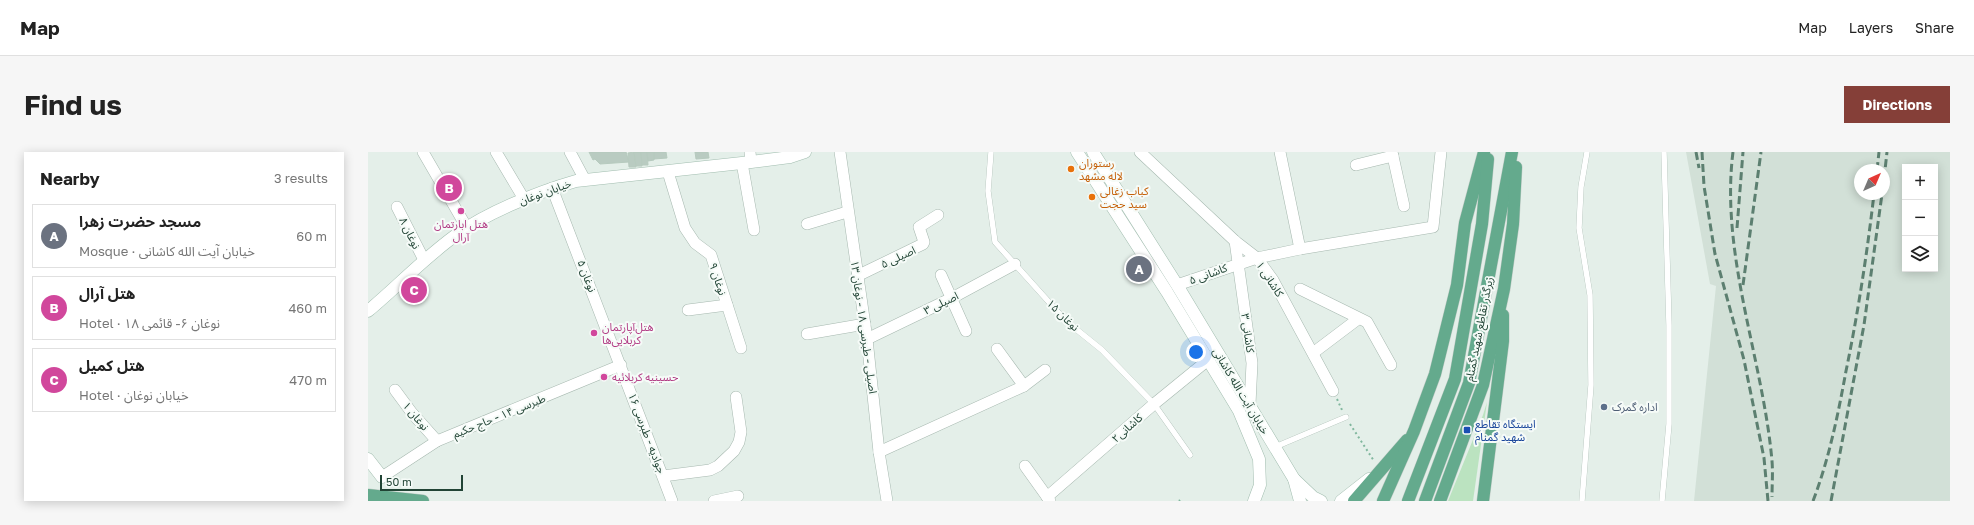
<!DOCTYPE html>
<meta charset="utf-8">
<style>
body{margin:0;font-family:"Golos Text","Noto Sans Arabic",sans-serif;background:#f6f6f6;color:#222}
.controls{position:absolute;right:12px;top:12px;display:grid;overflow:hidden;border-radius:0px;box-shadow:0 2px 10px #0003}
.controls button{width:36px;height:36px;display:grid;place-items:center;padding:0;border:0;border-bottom:1px solid #e0e0e0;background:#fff;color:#222;font:20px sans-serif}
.compass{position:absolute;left:1486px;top:12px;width:36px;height:36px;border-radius:50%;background:#fff;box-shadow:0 2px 10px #0003;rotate:44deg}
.scale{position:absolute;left:12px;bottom:10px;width:83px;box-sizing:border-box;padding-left:4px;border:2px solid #214435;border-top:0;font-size:11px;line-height:14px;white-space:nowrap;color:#214435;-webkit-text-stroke:3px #f6fbf8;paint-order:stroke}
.you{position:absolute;left:828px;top:200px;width:14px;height:14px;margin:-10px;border:3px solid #fff;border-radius:50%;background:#1a73e8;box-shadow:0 0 0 6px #1a73e833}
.badge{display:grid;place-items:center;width:26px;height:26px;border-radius:50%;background:#853f38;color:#fff;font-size:13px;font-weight:700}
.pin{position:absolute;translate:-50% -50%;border:2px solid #fff;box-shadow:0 1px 4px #0006}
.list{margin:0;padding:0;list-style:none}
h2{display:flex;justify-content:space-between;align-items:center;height:52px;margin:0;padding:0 16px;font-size:17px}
h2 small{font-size:13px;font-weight:400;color:#767676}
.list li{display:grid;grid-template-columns:26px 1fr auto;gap:12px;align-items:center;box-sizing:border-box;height:64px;margin:0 8px 8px;padding:0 8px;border:1px solid #e0e0e0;border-radius:0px}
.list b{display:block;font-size:15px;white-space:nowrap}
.list p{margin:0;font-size:13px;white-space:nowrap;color:#767676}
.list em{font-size:13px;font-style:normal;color:#767676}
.icon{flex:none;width:22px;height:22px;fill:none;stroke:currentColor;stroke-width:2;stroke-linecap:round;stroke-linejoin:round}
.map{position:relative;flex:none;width:1582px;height:349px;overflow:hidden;border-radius:0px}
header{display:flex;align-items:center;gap:24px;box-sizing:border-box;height:56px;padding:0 20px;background:#fff;border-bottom:1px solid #e0e0e0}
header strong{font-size:19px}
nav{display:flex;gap:22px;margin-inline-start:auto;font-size:14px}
.intro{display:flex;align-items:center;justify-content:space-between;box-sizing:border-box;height:96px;padding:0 24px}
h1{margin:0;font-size:28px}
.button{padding:10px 18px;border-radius:0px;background:#853f38;color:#fff;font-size:14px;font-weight:700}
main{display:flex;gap:24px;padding:0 24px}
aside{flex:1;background:#fff;border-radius:0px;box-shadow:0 2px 10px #0003}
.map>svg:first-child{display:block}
</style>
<header>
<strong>Map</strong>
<nav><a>Map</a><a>Layers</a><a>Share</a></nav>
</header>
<div class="intro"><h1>Find us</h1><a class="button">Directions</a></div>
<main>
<aside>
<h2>Nearby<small>3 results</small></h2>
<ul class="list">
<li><span class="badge" style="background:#6b7280">A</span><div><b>مسجد حضرت زهرا</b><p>Mosque · خیابان آیت الله کاشانی</p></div><em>60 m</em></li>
<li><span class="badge" style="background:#d1479c">B</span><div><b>هتل آرال</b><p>Hotel · نوغان ۶- قائمی ۱۸</p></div><em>460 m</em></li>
<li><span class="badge" style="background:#d1479c">C</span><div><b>هتل کمیل</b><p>Hotel · خیابان نوغان</p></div><em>470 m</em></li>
</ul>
</aside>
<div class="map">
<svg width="1582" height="349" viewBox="0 0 1582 349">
<rect width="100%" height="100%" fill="#e4efe9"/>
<!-- built -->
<path fill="#d2e0d7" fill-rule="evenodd" d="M1318,0H1582V349H1326L1348,134L1342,132ZM1537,15H1567V117H1537ZM1492,18H1516V42H1492Z"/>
<!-- green -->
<polygon fill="#bbe3c0" points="1119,250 1105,349 1080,349 1115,263"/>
<!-- building -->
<g fill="#b9cbc1" stroke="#b6cabe">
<polygon points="221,0 258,0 261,10 232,12 227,7 225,8"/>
<polygon points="266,0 268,15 261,15 260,1"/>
<polygon points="266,0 273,0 274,14 268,14"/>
<polygon points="273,0 279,0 280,13 274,13"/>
<polygon points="279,0 286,0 286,8 280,9"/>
<polygon points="286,0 298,0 299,6 286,7"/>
<polygon points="327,0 340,0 341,6 328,7"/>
</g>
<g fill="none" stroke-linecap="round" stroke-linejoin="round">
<defs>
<g id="lane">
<polyline points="623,0 620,39 627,90 698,169 734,198 786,252 822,303"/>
<polyline points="907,295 978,265"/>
<polyline points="1214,349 1223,233 1222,143 1211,76 1213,35 1219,0"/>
<polyline points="1294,349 1301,272 1301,173 1296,0"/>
</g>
<g id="street">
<polyline points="55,0 99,76"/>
<polyline points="128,0 156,47"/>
<polyline points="202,0 217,28"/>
<polyline points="382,0 383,10"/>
<polyline points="472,0 499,187 511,300 519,349"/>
<polyline points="772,0 867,89 889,106 905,128 965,239"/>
<polyline points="912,0 932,97"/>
<polyline points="1024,0 1036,54"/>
<polyline points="374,11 386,78"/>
<polyline points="988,13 1025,4"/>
<polyline points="300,20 317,76 327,91 343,103 373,196"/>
<polyline points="184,36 304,349"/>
<polyline points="29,55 56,108"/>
<polyline points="439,72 479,60"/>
<polyline points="867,89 884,211 882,252"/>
<polyline points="573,123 598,179"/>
<polyline points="489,124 555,92 556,90 551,75 570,63"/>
<polyline points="809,133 889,106 932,97 1065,75 1073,0"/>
<polyline points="932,137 999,170 1023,213"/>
<polyline points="320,158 359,153"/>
<polyline points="439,182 497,172"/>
<polyline points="499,187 584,146 647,112"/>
<polyline points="629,197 656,234"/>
<polyline points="945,201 990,167"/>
<polyline points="27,238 44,261 69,289"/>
<polyline points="511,300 656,234 677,218"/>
<polyline points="657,314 682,349"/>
<polyline points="295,324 342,318 350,314 366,299 371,290 373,280 368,245"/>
<polyline points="14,325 69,289 253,213"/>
<polyline points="679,345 786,252 840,208"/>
<polyline points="346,349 370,344"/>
</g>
<g id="secondary">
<polyline points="709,0 799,140 871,259 891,307 892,333 886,349"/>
<polyline points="725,0 809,133 926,327 945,345 953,349"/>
<path d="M0,159C30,134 56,106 88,83C120,60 170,40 208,29L383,10L422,5L437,0"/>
<polyline points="0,307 14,325"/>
<polyline points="926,327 932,349"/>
<polyline points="973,349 1001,327"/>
</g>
<g id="primary">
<polyline points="0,343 55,349"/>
<polyline points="986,349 1039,288"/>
<polyline points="1015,349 1046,279 1067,222 1089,133 1097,71 1116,0"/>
<polyline points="1040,349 1087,227 1114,72 1120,7"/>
<polyline points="1057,349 1101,231 1144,0"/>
<polyline points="1072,349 1115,233 1136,137 1145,72 1148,15"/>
<polyline points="1115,349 1135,189 1135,163"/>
</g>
</defs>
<!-- lane casing -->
<use href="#lane" stroke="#a6b8af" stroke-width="6"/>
<!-- street casing -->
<use href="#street" stroke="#a6b8af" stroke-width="12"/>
<!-- secondary casing -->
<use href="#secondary" stroke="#a1bdaf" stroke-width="13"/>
<!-- primary casing -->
<use href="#primary" stroke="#c1cbc6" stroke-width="13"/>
<!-- path -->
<g stroke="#81b79e" stroke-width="2" stroke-dasharray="2 3" stroke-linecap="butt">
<polyline points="969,247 974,258"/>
<polyline points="982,272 1006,309"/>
<polyline points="811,349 812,348"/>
</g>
<!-- lane -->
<use href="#lane" stroke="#fff" stroke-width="5.5"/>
<!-- street -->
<use href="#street" stroke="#fff" stroke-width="11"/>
<!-- secondary -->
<use href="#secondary" stroke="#fff" stroke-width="12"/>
<!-- primary -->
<use href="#primary" stroke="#64aa8d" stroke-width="12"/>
<!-- rail -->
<g stroke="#5c7f70" stroke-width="3" stroke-dasharray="8 4" stroke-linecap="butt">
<polyline points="1328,0 1331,16"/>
<polyline points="1334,0 1336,34 1347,102 1376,208 1396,306 1400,349"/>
<path d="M1365,0C1352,103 1395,207 1404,309C1405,321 1404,333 1404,345"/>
<polyline points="1509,18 1511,0"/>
<polyline points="1516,27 1519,0"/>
<polyline points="1369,76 1375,0"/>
<polyline points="1375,133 1393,0"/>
<path d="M1445,349C1461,307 1470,263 1478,219C1490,161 1499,102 1506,42"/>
<polyline points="1463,349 1496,173 1514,42"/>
</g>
</g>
<!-- markers -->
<g fill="#e8710a" stroke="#f6fbf8" stroke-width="1.5">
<circle cx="703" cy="17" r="4"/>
<circle cx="724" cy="45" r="4"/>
</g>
<g fill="#d1479c" stroke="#f6fbf8" stroke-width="1.5">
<circle cx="93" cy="59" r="4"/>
<circle cx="226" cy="181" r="4"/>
<circle cx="236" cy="225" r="4"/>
</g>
<circle fill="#5c6f8a" stroke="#f6fbf8" stroke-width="1.5" cx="1236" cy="255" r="4"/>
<rect fill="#1a4fb4" stroke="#f6fbf8" stroke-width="1.5" x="1095" y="274" width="8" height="8" rx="2"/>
<g text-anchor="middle" stroke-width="4" stroke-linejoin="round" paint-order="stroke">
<!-- food labels -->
<g font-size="11" fill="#c56008" stroke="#f6fbf8" text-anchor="start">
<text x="711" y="15">رستوران<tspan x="711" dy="13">لاله مشهد</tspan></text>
<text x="732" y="43">کباب زغالی<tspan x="732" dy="13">سید حجت</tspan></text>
</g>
<!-- street labels -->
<g font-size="11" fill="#214435" stroke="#f6fbf8">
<text transform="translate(177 40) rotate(-20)" y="4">خیابان نوغان</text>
<text transform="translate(42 81) rotate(64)" y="4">نوغان ۸</text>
<text transform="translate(530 105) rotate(-25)" y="4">اصیلی ۵</text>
<text transform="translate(840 122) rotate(-20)" y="4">کاشانی ۵</text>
<text transform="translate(219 124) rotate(69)" y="4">نوغان ۵</text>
<text transform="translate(350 127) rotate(72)" y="4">نوغان ۹</text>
<text transform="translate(902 127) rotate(57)" y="4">کاشانی ۱</text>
<text transform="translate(573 151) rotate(-26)" y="4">اصیلی ۳</text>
<text transform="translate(695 163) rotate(44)" y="4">نوغان ۱۵</text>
<text transform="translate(496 175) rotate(82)" y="4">اصیلی - طبرسی ۱۸ - نوغان ۱۳</text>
<text transform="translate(1111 177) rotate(-79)" y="4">زیرگذر تقاطع شهید گمنام</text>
<text transform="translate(880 181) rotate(82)" y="4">کاشانی ۳</text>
<text transform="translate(873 239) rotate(59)" y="4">خیابان آیت الله کاشانی</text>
<text transform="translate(48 264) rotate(50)" y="4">نوغان ۱</text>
<text transform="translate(131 264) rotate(-22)" y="4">طبرسی ۱۴ - حاج حکیم</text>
<text transform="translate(759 276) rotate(-42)" y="4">کاشانی۲</text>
<text transform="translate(279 281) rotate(69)" y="4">جوادیه - طبرسی ۱۶</text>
</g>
<!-- hotel labels -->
<g font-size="11" fill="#b23c85" stroke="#f6fbf8" text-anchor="start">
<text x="93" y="76" text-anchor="middle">هتل ابارتمان<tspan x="93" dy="13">آرال</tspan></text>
<text x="234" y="179">هتل‌آپارتمان<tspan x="234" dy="13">کربلایی‌ها</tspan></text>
<text x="244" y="229">حسینیه کربلائیه</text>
</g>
<!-- service labels -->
<g font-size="11" fill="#4e5e75" stroke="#f6fbf8" text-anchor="start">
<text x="1244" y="259">اداره گمرک</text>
</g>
<!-- transit labels -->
<g font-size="11" fill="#164399" stroke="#f6fbf8" text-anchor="start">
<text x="1107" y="276">ایستگاه تقاطع<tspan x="1107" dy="13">شهید گمنام</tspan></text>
</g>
</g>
</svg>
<div class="controls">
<button>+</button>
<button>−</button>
<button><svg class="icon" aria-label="layers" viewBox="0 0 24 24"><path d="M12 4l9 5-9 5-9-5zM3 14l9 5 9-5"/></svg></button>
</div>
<svg class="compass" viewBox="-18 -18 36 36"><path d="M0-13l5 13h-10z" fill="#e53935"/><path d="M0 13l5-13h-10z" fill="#767676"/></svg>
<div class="scale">50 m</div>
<div class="you"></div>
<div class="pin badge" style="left:771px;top:117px;background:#6b7280">A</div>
<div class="pin badge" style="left:81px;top:36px;background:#d1479c">B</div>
<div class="pin badge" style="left:46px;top:138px;background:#d1479c">C</div>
</div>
</main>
